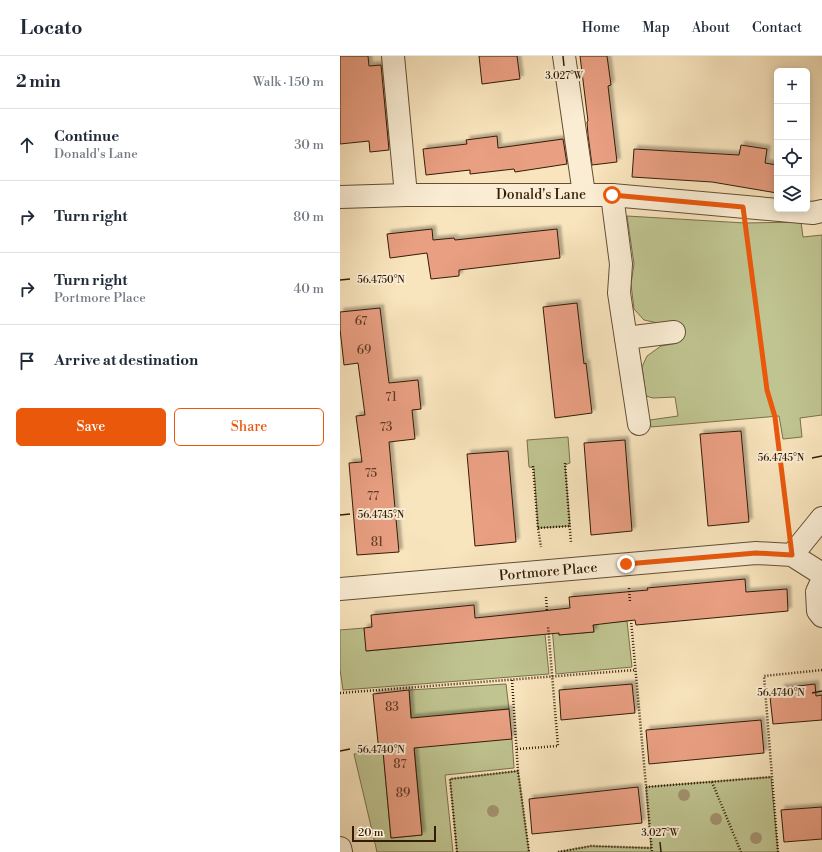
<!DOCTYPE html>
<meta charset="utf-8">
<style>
body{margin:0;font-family:"Libre Bodoni",serif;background:#f2f2f3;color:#1f2937}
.controls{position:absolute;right:12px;top:12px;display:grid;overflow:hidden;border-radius:6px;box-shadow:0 2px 10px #0003}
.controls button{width:36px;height:36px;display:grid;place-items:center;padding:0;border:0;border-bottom:1px solid #e0e1e3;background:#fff;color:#1f2937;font:20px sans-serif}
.scale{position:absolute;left:12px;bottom:10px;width:84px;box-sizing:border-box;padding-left:4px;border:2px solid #331c06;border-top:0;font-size:11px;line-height:14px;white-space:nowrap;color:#331c06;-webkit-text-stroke:3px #faedd4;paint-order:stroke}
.stop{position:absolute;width:12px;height:12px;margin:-9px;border:3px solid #ea580c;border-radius:50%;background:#fff}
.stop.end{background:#ea580c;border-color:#fff;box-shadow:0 1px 4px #0008}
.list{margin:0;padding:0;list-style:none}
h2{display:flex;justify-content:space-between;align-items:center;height:52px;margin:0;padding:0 16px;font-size:17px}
h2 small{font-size:13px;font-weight:400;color:#747a83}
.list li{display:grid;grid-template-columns:26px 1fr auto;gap:12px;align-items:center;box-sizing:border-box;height:72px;padding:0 16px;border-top:1px solid #e0e1e3}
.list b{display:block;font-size:15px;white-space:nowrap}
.list p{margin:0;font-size:13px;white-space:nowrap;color:#747a83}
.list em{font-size:13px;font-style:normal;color:#747a83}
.actions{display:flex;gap:8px;padding:12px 16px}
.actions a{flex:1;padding:9px 0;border:1px solid #ea580c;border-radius:6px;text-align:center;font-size:14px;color:#ea580c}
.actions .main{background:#ea580c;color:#fff}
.icon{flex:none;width:22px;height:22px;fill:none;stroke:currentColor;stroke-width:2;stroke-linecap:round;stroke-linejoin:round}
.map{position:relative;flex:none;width:482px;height:796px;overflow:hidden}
header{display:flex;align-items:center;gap:24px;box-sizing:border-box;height:56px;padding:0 20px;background:#fff;border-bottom:1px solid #e0e1e3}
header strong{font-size:19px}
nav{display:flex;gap:22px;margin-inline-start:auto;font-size:14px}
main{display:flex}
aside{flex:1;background:#fff}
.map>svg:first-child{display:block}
</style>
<header>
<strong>Locato</strong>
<nav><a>Home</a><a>Map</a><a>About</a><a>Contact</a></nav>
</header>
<main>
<aside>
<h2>2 min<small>Walk · 150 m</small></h2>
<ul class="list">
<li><svg class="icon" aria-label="ahead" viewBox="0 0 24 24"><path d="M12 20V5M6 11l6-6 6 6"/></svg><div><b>Continue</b><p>Donald's Lane</p></div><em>30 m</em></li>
<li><svg class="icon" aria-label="right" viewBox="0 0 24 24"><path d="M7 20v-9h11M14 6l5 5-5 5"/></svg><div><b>Turn right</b></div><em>80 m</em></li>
<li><svg class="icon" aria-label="right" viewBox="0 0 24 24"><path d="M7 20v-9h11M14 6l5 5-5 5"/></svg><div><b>Turn right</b><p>Portmore Place</p></div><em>40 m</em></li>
<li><svg class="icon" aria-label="arrive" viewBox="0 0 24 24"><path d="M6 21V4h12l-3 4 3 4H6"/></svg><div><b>Arrive at destination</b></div></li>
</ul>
<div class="actions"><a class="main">Save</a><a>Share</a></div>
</aside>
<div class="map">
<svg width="482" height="796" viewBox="0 0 482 796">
<defs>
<filter id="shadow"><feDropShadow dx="3.5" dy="-3.5" stdDeviation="1" flood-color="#0004"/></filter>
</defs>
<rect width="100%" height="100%" fill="#f8e4bd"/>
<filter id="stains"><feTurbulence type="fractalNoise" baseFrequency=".005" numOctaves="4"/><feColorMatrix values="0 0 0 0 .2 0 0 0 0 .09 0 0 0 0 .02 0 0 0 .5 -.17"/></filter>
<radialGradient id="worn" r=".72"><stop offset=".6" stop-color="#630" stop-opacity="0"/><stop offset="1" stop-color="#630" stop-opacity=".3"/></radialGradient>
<!-- green -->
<g fill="#bfc490" stroke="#79704b">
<polygon points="287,160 405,167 461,166 463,181 482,179 482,359 460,362 462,381 443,383 439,360 311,371 310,364 338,360 335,341 313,342 306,340 302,311 307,300 321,290 338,287 335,265 318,267 304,264 294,253 291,228 294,208"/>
<polygon points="228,381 230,407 225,409 230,470 198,472 194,412 189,411 187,384"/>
<polygon points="287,565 292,611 216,618 212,570 218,570 219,579 254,576 253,568"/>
<polygon points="24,572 27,595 205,578 209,618 3,634 0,613 0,574"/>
<polygon points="166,628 169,653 96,660 172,683 174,712 105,719 113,796 37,796 14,698 43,695 51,782 82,779 69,634"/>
<polygon points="178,715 189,796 117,796 110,723"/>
<polygon points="431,721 438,796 218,796 251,790 311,792 306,731"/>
</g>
<!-- building -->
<g fill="#e99f82" stroke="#331c06" filter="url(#shadow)">
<polygon points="0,0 28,0 29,10 41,9 49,94 30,96 29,85 0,88"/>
<polygon points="139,0 177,0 180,23 142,28"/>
<polygon points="240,0 267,0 271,29 268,30 277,106 252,109 248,79 247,66 248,65"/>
<polygon points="157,80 158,92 223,83 227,108 175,116 174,113 130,118 130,114 86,119 83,93 127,88 126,84"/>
<polygon points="401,89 427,93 425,107 437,109 437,137 372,126 292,121 294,93 399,99"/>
<polygon points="92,173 93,184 114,182 115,184 217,173 220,202 119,214 119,220 91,223 87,197 50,202 47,178"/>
<polygon points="237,247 244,308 246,307 252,357 215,362 203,251"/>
<polygon points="40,252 49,327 78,324 81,353 72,354 75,383 49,386 59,496 17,499 9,407 22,406 16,360 25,359 18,307 4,309 0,273 0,256"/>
<polygon points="401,375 409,466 368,470 360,378"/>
<polygon points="285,384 292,475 251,479 244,387"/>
<polygon points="168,395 176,486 135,490 127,398"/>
<polygon points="405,523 406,536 447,533 448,555 296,569 295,564 253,569 254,576 219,579 219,577 26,595 24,572 32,571 31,559 134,549 135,562 174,558 230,552 229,541 308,534 307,532"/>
<polygon points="292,628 295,657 221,664 219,634"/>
<polygon points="475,628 476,640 482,639 482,664 433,668 430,641 441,640 441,632"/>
<polygon points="69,634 71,662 169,653 172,683 74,692 82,779 51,782 43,695 39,696 33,638"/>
<polygon points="421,664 424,697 309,708 306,674"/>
<polygon points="298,731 302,767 192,778 189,743"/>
<polygon points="482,751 482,783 444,786 441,754"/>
</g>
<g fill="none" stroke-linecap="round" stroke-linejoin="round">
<defs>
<g id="minor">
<polyline points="53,0 66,139"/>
<polyline points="224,0 244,138"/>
<polyline points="272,139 281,208 279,237 299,368"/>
<polyline points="0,141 66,139 272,139 473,157 482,155"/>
<polyline points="286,282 334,276"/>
<polyline points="452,499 482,462"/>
<polyline points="482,525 477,536 478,555 482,560"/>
<polyline points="0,533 416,497 452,499 482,518"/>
<polyline points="0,792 1,796"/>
</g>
</defs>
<!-- minor casing -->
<use href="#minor" stroke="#644e34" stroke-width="24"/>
<!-- path -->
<g stroke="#331c06" stroke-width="2.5" stroke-dasharray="1 2" stroke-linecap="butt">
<polyline points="406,177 427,334 435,361 448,463"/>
<polyline points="225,407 231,487"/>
<polyline points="193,410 198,472 201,491"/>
<polyline points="198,472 230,470"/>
<polyline points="289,532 290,546"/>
<polyline points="206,541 207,555"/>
<polyline points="291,564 312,796"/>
<polyline points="172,624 178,715 189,796"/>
<polyline points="0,637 295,614"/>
<polyline points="177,693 218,690 208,570"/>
<polyline points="372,726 401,796"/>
<polyline points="306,731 431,721"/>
<polyline points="117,796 110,723 178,715"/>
<polyline points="218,796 251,790 312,792"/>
<polyline points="438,796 424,620 482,614"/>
</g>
<!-- minor -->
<use href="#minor" stroke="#faedd4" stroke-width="22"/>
</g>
<!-- trees -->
<g fill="#a3926f">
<circle cx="344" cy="739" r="6"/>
<circle cx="153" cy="755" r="6"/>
<circle cx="376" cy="763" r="6"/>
<circle cx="416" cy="782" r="6"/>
</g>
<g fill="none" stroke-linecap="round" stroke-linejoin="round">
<!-- route -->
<polyline stroke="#ea580c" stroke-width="5" points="272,139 403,151 427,334 435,361 452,499 416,497 286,508"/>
</g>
<!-- ticks -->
<path fill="none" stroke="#331c06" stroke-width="1.5" d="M223,0L224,10M0,224L10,223M472,402L482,400M0,459L10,458M472,637L482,635M0,695L10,693M320,786L321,796"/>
<g text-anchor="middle" stroke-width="4" stroke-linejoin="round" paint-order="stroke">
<!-- number labels -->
<g font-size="12" fill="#603d25">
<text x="21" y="269">67</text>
<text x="24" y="298">69</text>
<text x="51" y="345">71</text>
<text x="46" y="375">73</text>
<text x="31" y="421">75</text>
<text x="33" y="444">77</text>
<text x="37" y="490">81</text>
<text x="52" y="655">83</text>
<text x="60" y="712">87</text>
<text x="63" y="741">89</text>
</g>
<!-- street labels -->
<g font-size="14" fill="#331c06" stroke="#faedd4">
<text x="201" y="143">Donald's Lane</text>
<text transform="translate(208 515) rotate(-5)" y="5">Portmore Place</text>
</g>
</g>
<g font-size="10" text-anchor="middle" fill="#331c06" stroke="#faedd4" stroke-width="4" stroke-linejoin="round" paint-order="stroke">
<text x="224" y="23">3.027°W</text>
<text x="41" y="227">56.4750°N</text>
<text x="441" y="405">56.4745°N</text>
<text x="41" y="462">56.4745°N</text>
<text x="441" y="640">56.4740°N</text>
<text x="41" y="697">56.4740°N</text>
<text x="320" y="780">3.027°W</text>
</g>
<rect width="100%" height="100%" filter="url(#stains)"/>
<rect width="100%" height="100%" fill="url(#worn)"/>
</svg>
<div class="controls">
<button>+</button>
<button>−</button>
<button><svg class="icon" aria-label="locate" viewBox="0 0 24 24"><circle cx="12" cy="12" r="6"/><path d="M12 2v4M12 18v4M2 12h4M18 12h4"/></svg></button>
<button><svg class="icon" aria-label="layers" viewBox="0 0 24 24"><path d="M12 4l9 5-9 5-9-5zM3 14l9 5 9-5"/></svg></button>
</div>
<div class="scale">20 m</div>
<div class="stop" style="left:272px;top:139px"></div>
<div class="stop end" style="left:286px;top:508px"></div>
</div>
</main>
